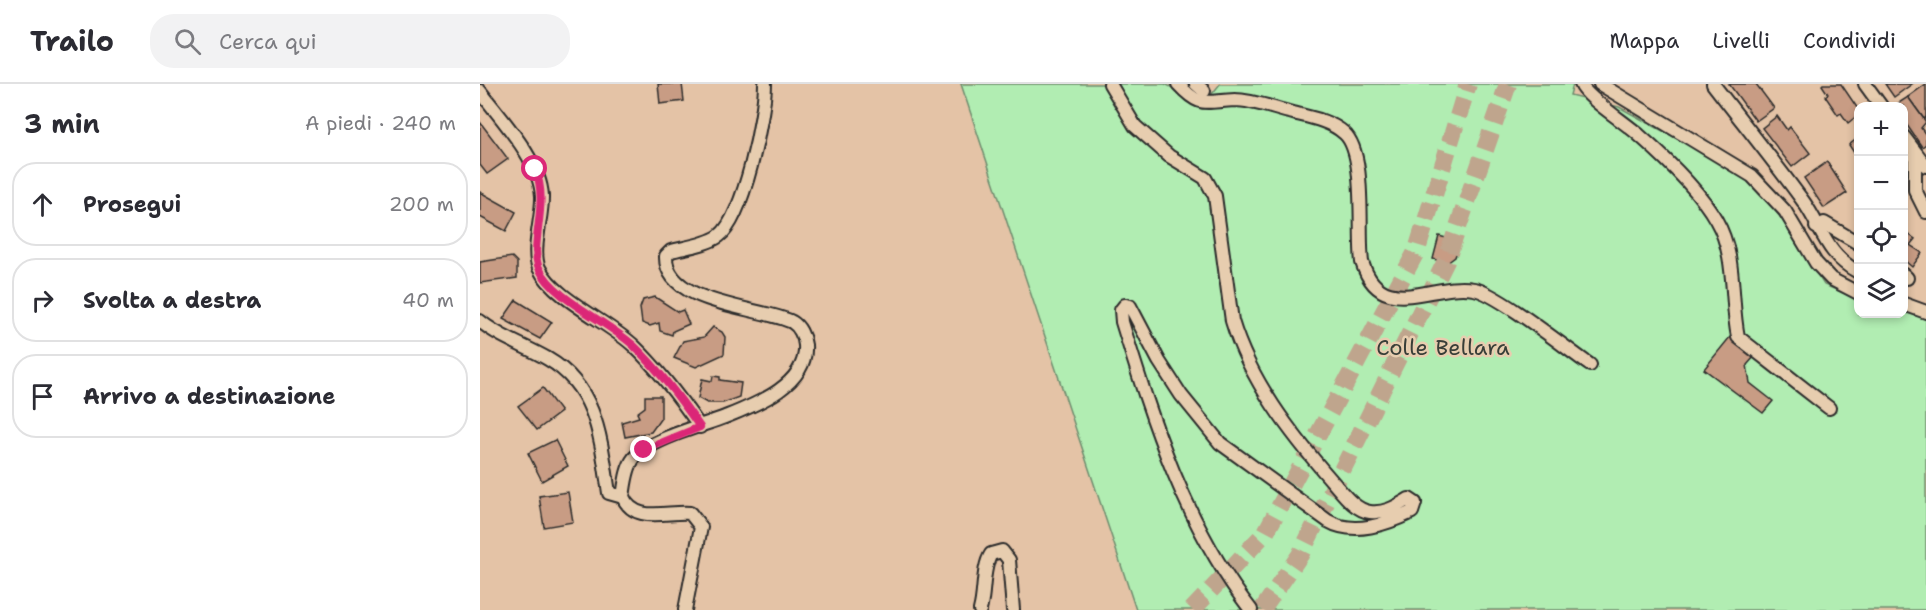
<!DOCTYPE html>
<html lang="it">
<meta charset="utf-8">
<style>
body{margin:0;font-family:"Shantell Sans",sans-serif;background:#f2f2f3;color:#2b2b33}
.controls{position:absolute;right:18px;top:18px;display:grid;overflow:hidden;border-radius:12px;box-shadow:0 3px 9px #0003}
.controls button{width:54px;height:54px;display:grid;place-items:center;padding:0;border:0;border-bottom:2px solid #e1e1e2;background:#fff;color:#2b2b33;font:30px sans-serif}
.stop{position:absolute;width:18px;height:18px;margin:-14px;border:4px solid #db2777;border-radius:50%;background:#fff}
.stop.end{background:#db2777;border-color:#fff;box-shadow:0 2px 6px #0008}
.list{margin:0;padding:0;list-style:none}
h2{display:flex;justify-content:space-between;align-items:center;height:78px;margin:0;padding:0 24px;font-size:26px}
h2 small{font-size:20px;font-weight:400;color:#7c7c81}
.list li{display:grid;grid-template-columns:39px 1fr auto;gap:18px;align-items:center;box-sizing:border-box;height:84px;margin:0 12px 12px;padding:0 12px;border:2px solid #e1e1e2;border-radius:24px}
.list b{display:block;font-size:22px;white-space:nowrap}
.list em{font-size:20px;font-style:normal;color:#7c7c81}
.icon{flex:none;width:33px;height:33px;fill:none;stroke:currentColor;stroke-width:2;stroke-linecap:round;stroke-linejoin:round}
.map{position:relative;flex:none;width:1446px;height:526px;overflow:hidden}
header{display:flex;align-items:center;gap:36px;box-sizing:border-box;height:84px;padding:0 30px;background:#fff;border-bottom:2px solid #e1e1e2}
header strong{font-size:28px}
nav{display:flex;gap:33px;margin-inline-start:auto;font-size:21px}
.search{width:420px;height:54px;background:#f2f2f3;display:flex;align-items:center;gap:15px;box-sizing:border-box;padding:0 21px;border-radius:24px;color:#7c7c81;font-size:22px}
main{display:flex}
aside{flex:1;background:#fff}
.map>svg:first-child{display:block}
</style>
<header>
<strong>Trailo</strong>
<div class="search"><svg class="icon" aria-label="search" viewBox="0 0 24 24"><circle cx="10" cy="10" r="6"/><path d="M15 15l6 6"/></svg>Cerca qui</div>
<nav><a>Mappa</a><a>Livelli</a><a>Condividi</a></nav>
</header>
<main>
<aside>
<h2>3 min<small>A piedi · 240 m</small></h2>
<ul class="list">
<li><svg class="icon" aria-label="ahead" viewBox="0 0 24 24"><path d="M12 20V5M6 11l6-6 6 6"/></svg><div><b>Prosegui</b></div><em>200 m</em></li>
<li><svg class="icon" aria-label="right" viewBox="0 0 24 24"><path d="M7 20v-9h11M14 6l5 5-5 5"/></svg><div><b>Svolta a destra</b></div><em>40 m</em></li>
<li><svg class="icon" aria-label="arrive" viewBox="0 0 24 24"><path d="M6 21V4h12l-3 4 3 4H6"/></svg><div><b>Arrivo a destinazione</b></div></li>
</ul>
</aside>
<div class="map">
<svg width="1446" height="526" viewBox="0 0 1446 526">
<rect width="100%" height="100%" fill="#e4c3a6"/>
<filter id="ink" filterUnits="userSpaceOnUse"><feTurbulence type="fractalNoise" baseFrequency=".0167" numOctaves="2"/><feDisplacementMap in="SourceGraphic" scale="12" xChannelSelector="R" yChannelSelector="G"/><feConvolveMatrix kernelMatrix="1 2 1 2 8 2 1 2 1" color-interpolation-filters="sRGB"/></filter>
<g filter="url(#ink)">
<!-- green -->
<polygon fill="#b1edb2" stroke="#6e8c6e" stroke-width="1.5" points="481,0 685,0 724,20 740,0 1093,0 1090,11 1139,23 1258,88 1282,109 1306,141 1344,201 1378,215 1378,230 1424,228 1446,234 1446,526 656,526"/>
<!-- building -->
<g fill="#c89c84" stroke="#2b2b2b" stroke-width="1.5">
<polygon points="178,0 202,0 204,17 180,20"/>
<polygon points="1249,0 1276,0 1294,24 1276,37"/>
<polygon points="1343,0 1361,0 1378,25 1378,31 1368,39 1361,29 1358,31 1345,12 1348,10 1342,1"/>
<polygon points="1405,0 1432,0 1414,13"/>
<polygon points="1446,0 1446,33 1444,35 1428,13"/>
<polygon points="1428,13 1446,38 1441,44 1446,51 1446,60 1442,63 1424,37 1424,22 1414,22"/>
<polygon points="1297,32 1307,46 1310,43 1330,69 1312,83 1282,44"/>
<polygon points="0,38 28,75 7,90 0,81"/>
<polygon points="1378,54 1378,75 1369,61"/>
<polygon points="1347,78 1367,109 1344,124 1324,94"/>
<polygon points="0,108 36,128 26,147 0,133"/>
<polygon points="1424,147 1435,155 1430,161 1442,169 1432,183 1424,176"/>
<polygon points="959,152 980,158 975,173 967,179 953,175"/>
<polygon points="32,173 37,178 37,194 0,199 0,178"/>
<polygon points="175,213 198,228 203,226 209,240 193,247 192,251 180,247 179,239 170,242 162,239 160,224 163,216"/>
<polygon points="36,216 72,238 60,255 23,235"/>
<polygon points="233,243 242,248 245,253 244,270 216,283 194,274 203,257 224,253"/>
<polygon points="1250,253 1274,273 1267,281 1270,299 1293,317 1283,329 1224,285"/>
<polygon points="233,292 240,293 240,296 261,299 259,313 243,319 227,319 218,314 222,295 232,297"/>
<polygon points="63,304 81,328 57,346 38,322"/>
<polygon points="165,312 181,312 181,334 171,348 145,353 142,338 159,333 157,329 165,323"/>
<polygon points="75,356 88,382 62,397 48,369"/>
<polygon points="88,408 93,438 64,443 59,412"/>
</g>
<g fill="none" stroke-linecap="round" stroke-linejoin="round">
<!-- highway-tunnel -->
<g stroke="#bfa58d" stroke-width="18" stroke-dasharray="18 9" stroke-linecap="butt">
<polyline points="712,526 786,448 937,166 988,0"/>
<polyline points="782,526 820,471 966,177 1028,0"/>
</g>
<defs>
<g id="minor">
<path d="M630,0L655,42L689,72L725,94L735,112L752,237C770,297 811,350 852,397C862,408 874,426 890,428C905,430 917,422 929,415L935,419L932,428C907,440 874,452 848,437L740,359L701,311L679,277L650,222L645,221L641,226L642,238C673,339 705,441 771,526"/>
<path d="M698,0C721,25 725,17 755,16C773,16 795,25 813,29C829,33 851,37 864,49C887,69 878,148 882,178C901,239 953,197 994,205C1017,209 1087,265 1110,281"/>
<polyline points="716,0 724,7"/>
<path d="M1101,0C1105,13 1146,39 1159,51C1184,73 1220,107 1236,136C1257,172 1250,213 1258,253L1349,324"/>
<polyline points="1120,0 1272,92 1305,127 1336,179 1351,195 1378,209"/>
<path d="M1233,0C1263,39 1294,77 1323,117C1343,145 1345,170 1378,188"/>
<polyline points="1385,0 1401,22"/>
<path d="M0,7C21,35 60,76 62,112C63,131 51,167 59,184C74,215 129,238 154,262C179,286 200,314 220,343"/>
<polyline points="1424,53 1446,82"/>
<polyline points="1435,69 1435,106 1446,128"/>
<polyline points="1336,143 1344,139 1378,159"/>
<polyline points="1424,191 1427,194"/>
<polyline points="1424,220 1446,228"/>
<path d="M0,237C20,254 46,262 68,275C118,304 121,358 129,409L143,413"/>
<path d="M205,526L221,443L210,429C186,427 155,440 143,413C145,401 146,384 154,374C170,355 222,342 245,333C275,321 328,301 325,261C324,252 319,242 312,238C282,223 184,221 186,172L191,167C206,163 226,161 239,152C264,134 285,30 285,0"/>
<path d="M500,526C505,509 502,484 511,470L522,467L529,476L533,526"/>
</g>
</defs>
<!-- minor casing -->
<use href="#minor" stroke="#2b2b2b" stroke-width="16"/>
<!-- minor -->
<use href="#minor" stroke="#e7cdaf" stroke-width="12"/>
</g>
</g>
<g fill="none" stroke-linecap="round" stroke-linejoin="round" filter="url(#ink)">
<!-- route -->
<path stroke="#db2777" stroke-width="8" d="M55,85C70,119 49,160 59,184C73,215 129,238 154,262C179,286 200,314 220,343L164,366"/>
</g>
<g text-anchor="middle" stroke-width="5" stroke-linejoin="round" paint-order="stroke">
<!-- park labels -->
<g font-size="22" fill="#383e38" stroke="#e7cdaf">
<text x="963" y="271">Colle Bellara</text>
</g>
</g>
</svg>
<div class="controls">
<button>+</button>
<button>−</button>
<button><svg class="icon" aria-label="locate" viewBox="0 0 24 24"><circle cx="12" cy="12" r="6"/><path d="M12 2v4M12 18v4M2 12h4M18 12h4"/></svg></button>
<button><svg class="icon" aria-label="layers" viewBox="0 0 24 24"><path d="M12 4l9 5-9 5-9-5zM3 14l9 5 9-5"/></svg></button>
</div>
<div class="stop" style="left:55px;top:85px"></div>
<div class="stop end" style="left:164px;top:366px"></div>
</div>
</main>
